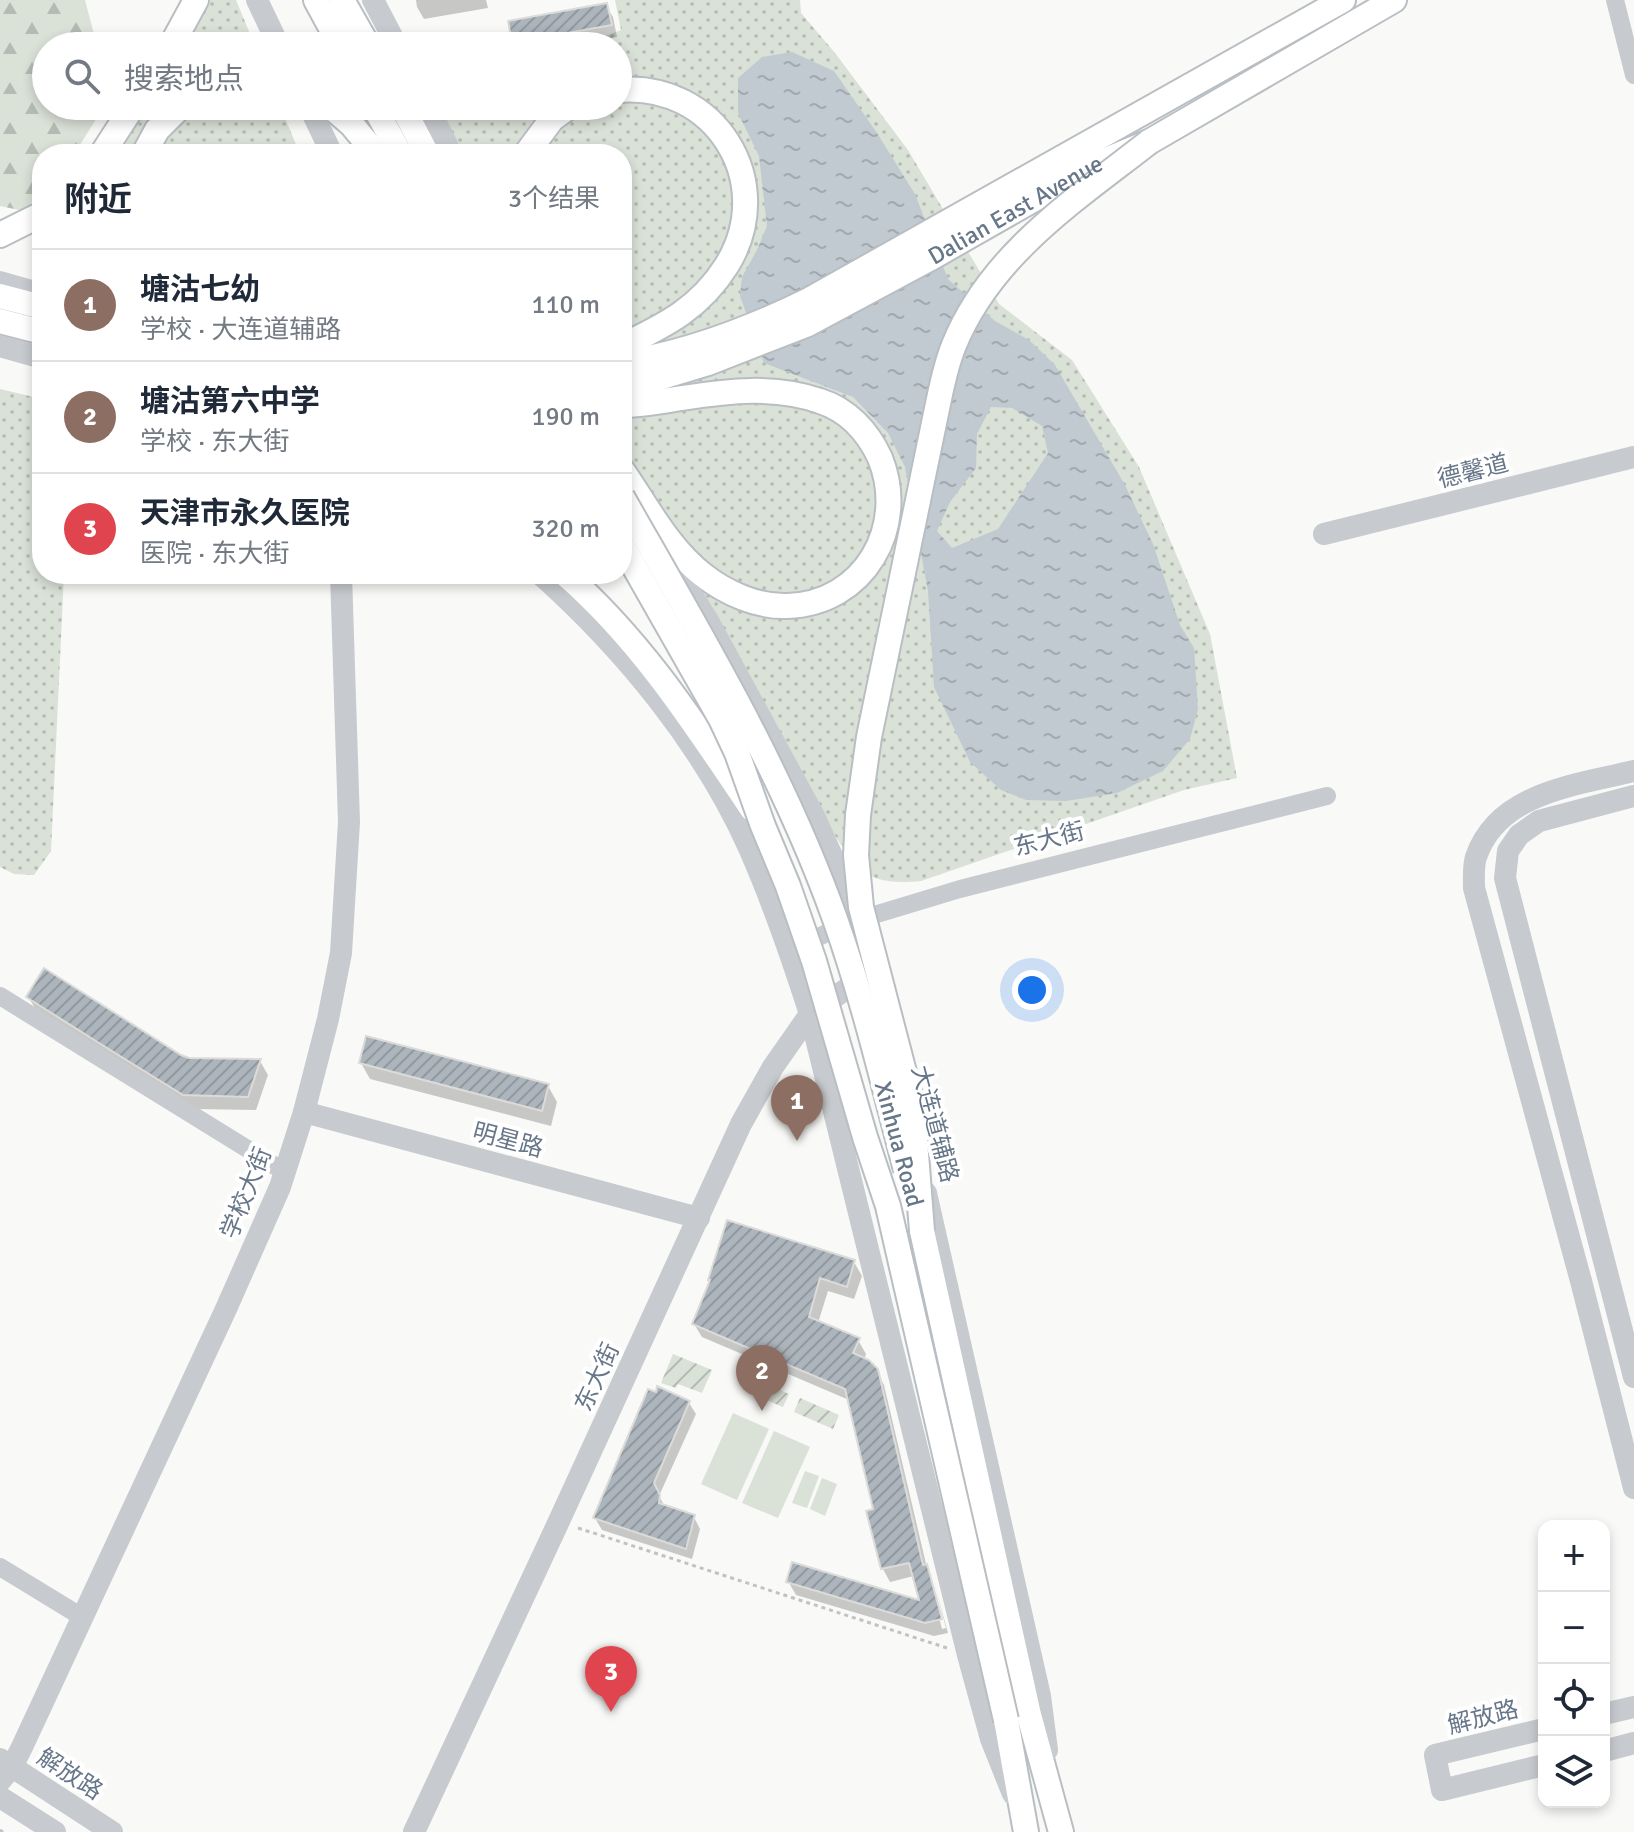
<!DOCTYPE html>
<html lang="zh">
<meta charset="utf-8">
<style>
body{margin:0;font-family:Signika,"Noto Sans SC",sans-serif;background:#f6f6f7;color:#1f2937}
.controls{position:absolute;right:24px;bottom:24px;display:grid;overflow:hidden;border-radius:16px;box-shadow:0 4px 12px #0003}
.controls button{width:72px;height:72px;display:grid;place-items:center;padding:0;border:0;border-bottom:2px solid #e0e1e3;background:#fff;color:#1f2937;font:40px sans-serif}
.you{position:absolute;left:1032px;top:990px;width:28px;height:28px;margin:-20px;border:6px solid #fff;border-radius:50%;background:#1a73e8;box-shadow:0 0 0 12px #1a73e833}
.badge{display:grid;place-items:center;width:52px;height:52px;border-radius:50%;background:#1a73e8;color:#fff;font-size:26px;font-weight:700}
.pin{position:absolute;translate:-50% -66px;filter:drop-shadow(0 2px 4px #0008)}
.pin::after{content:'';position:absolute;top:42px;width:28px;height:24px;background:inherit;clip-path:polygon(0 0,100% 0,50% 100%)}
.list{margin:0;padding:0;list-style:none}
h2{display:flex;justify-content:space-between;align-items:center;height:104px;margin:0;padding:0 32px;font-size:34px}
h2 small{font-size:26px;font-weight:400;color:#747a83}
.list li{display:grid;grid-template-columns:52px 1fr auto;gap:24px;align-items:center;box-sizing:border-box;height:112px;padding:0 32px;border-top:2px solid #e0e1e3}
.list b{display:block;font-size:30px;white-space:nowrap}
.list p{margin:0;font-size:26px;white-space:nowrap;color:#747a83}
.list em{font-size:26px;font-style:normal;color:#747a83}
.icon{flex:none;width:44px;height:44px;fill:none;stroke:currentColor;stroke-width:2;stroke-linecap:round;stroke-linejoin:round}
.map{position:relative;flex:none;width:1634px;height:1832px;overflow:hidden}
.search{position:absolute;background:#fff;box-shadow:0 4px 12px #0003;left:32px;top:32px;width:600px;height:88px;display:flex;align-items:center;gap:20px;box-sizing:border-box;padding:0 28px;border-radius:44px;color:#747a83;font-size:30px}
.panel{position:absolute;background:#fff;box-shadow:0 4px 12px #0003;left:32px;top:144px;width:600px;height:440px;border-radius:32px}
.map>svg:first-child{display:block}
</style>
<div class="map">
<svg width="1634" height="1832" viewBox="0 0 1634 1832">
<defs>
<pattern id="forest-firs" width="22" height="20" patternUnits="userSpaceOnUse" patternTransform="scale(2)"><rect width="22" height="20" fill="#dae1d7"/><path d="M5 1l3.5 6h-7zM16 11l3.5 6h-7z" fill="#b5bbb4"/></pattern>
<pattern id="park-dots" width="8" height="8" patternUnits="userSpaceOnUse" patternTransform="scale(2)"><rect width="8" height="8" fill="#dae1d7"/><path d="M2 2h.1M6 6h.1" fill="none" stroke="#b5bbb4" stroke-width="1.8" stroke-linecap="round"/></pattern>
<pattern id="garden-furrows" width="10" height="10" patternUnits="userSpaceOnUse" patternTransform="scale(2)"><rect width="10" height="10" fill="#dae1d7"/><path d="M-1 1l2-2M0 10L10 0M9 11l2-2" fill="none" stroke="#b5bbb4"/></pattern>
<pattern id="water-ripples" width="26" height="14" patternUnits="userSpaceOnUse" patternTransform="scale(2)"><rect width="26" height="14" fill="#c1cad0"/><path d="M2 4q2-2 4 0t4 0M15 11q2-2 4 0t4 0" fill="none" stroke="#a1a9af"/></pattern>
<pattern id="building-hatch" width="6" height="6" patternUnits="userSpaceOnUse" patternTransform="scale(2)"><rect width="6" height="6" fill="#adb5bc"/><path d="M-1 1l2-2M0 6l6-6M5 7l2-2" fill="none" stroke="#91989f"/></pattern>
</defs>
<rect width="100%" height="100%" fill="#f9f9f7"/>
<!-- forest -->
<polygon fill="url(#forest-firs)" points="0,0 85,0 97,46 46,46 46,106 102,106 102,110 74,154 42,154 42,192 24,211 0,206"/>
<!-- park -->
<g fill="url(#park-dots)">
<polygon points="209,0 236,0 255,46 185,46 203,15"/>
<path d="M615,0H800L801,13L835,53L908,150L999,304L1072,360L1139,467L1210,634L1237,778L1184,790L921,881C868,886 857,872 831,829L622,450V154H461L440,106H618V46H580L621,30Z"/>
<polygon points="148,106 280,106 300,154 119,154"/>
<polygon points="0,389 42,399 42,574 64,574 51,851 34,875 14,874 0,867"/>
</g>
<!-- garden -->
<g fill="url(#garden-furrows)">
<polygon points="673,1354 712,1370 702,1393 678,1384 676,1388 661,1383"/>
<polygon points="751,1377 789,1394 783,1407 745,1391"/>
<polygon points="800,1398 839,1415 833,1429 794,1412"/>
</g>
<!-- pitch -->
<g fill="#dae1d7">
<polygon points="733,1413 769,1429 737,1500 701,1484"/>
<polygon points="774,1431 810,1447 778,1518 742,1503"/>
<polygon points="805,1471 819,1476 807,1508 792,1503"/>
<polygon points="822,1478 837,1484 825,1516 810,1509"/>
</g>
<!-- water -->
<path fill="url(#water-ripples)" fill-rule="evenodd" d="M792,52L834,71L877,133L915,194L948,279L995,321L1029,340L1055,365L1125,485L1153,544L1180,625L1194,648L1198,709L1190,739L1163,771L1117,793L1066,801L1026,800L1001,790L970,762L934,687L928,591L905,467L888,433L853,397L764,363L740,296L742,277L757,250L767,226L759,156L738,113V78L762,57ZM991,407L1012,408L1042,426L1048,453L998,529L952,548L937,531L950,502L976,468L977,434Z"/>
<!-- shadow -->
<g fill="#0003">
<polygon points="416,0 486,0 488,8 424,19 417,7"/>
<polygon points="606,6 613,17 617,37 567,46 516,46 514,43"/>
<polygon points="28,997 188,1060 260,1061 268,1075 256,1110 193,1109 37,1011"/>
<polygon points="361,1063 548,1086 557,1102 551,1126 370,1079"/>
<polygon points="854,1262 862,1276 854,1299 828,1291 818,1323 858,1340 866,1354 864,1360 876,1370 884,1385 927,1568 932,1576 927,1571 942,1629 946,1628 933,1578 948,1633 934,1636 796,1595 788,1581 922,1603 914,1576 890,1582 883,1569 868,1512 875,1511 849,1400 702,1337 694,1324"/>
<polygon points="689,1403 696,1414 659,1496 665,1507 694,1517 700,1529 692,1559 602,1530 595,1518"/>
</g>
<!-- building -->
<g fill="url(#building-hatch)" stroke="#dbdbd9" stroke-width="2">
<polygon points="607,3 612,25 512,43 508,21"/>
<polygon points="44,968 181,1055 189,1058 261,1059 248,1097 183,1095 99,1043 26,997"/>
<polygon points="366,1036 549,1084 542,1111 359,1063"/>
<polygon points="727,1220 855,1260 847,1287 820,1278 809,1317 860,1338 853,1353 869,1360 878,1369 923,1565 927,1564 942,1619 925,1623 786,1582 792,1562 919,1600 909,1563 881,1569 866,1511 873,1509 845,1389 692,1324 710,1280 708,1280"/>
<polygon points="657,1386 690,1401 654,1483 660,1495 659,1503 695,1515 686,1549 593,1518 648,1389 656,1392"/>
</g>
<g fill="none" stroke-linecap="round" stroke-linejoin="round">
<defs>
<g id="secondary">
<polyline points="316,0 341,46"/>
<polyline points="342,0 368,46"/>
<polyline points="171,46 196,0"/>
<path d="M618,90C715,81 778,182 727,265C700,308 666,325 622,346"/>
<polyline points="330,106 352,125 376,154"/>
<polyline points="374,106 400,154"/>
<polyline points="402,106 427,154"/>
<polyline points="102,154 133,106"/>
<polyline points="144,154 157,130 181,106"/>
<polyline points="526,154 552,119 570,106"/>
<polyline points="0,235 42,214"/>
<polyline points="0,296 42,307"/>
<polyline points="0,321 42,332"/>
<path d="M622,363C687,353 750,329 809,300L1343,0"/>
<path id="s1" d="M622,389L708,363L808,324L929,259L1094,165L1149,142L1394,0"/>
<path d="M622,405C642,405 662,401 682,398C728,391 775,385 820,401C848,410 868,432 880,458C908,527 864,604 787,606C757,607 726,593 703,575C668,548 647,506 622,470"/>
<path d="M565,574C642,641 696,726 752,809"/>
<polyline points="922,1231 1029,1715 1061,1832"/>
<polyline points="1006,1720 1026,1832"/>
</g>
</defs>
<!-- secondary casing -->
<use href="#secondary" stroke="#b9bec3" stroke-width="28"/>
<!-- path -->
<g stroke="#c0c3c5" stroke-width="3" stroke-dasharray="4 4" stroke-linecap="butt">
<polyline points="578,1528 947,1648"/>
<polyline points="0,1830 3,1832"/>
</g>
<!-- minor -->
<g stroke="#c7cace" stroke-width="18">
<polyline points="1615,0 1634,75"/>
<polyline points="796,947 854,921 960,889 1327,796"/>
<polyline points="0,996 275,1166 287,1166"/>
<polyline points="0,1567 82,1617"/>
</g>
<!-- tertiary -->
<g stroke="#c7cace" stroke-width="22">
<polyline points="257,0 279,46"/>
<polyline points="373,0 397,46"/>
<polyline points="309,106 332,154"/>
<polyline points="428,106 447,145 449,154"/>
<polyline points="0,282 42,294"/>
<polyline points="0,346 42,358"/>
<polyline points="1324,534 1634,457"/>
<polyline points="670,560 707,619 814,816 838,869 857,932"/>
<path d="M540,574C624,649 703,745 749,848C773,902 792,958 810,1014L968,1655L991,1739L1013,1794"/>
<path d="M1634,771C1577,785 1498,792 1476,857C1473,866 1474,878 1474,888L1581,1281L1634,1488"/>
<polyline points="1634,796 1539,821 1519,835 1508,851 1505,878 1634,1377"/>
<polyline points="304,1112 699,1218"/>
<polyline points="926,1193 1040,1696 1047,1750"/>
<polyline points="1604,1714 1634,1707"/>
<polyline points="1544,1729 1435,1755 1442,1790 1544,1765"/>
<polyline points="1604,1751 1634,1743"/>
<polyline points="0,1759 112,1832"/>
<polyline points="0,1781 12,1767 22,1747 226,1309 280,1187 304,1112 328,1019 341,953 349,822 341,574"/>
<polyline points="0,1797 55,1832"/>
<polyline points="414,1832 559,1521 741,1124 773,1067 810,1014 868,974"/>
</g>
<!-- secondary -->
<use href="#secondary" stroke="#fff" stroke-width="24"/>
<defs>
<g id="secondary-bridge">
<path d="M622,497C700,634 782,770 835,919C864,1001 884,1086 906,1170"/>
<polyline points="622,545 721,719 737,753 763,826 788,886 814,961 865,1137 888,1206 1006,1720"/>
<path d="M922,1231L912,1103L861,907L856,855L858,815L869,737L939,399C943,380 947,362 954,345C991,254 1075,200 1149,142"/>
</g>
</defs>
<!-- secondary-bridge casing -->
<use href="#secondary-bridge" stroke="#b9bec3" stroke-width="28" stroke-linecap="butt"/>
<!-- secondary-bridge -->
<use href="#secondary-bridge" stroke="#fff" stroke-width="24"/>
</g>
<g text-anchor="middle" stroke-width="8" stroke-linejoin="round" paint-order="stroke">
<!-- street labels -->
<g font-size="24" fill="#677789" stroke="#fff">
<text dy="8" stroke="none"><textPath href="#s1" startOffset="434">Dalian East Avenue</textPath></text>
<text transform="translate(1473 471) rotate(-14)" y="8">德馨道</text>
<text transform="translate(1049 839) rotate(-14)" y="8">东大街</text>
<text transform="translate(935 1124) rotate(75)" y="8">大连道辅路</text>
<text transform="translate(508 1140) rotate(15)" y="8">明星路</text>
<text transform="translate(899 1144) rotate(75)" y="8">Xinhua Road</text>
<text transform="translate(246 1193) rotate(-68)" y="8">学校大街</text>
<text transform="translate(597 1377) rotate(-65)" y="8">东大街</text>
<text transform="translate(1483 1717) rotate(-14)" y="8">解放路</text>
<text transform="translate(70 1774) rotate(33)" y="8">解放路</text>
</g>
</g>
</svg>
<div class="controls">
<button>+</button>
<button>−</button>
<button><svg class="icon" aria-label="locate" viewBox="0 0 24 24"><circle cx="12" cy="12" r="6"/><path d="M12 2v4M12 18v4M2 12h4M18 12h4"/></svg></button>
<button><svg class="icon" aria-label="layers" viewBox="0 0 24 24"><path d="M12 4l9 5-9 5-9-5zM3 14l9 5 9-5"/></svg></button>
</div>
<div class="you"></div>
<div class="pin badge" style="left:797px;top:1141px;background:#8d6e63">1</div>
<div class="pin badge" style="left:762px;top:1411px;background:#8d6e63">2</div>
<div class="pin badge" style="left:611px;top:1712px;background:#e0444e">3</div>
<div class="search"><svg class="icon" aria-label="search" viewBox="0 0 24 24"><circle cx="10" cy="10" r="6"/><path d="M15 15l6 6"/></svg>搜索地点</div>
<section class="panel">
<h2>附近<small>3个结果</small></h2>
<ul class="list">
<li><span class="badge" style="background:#8d6e63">1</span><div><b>塘沽七幼</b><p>学校 · 大连道辅路</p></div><em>110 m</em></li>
<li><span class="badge" style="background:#8d6e63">2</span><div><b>塘沽第六中学</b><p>学校 · 东大街</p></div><em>190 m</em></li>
<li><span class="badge" style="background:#e0444e">3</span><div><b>天津市永久医院</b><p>医院 · 东大街</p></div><em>320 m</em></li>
</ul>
</section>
</div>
